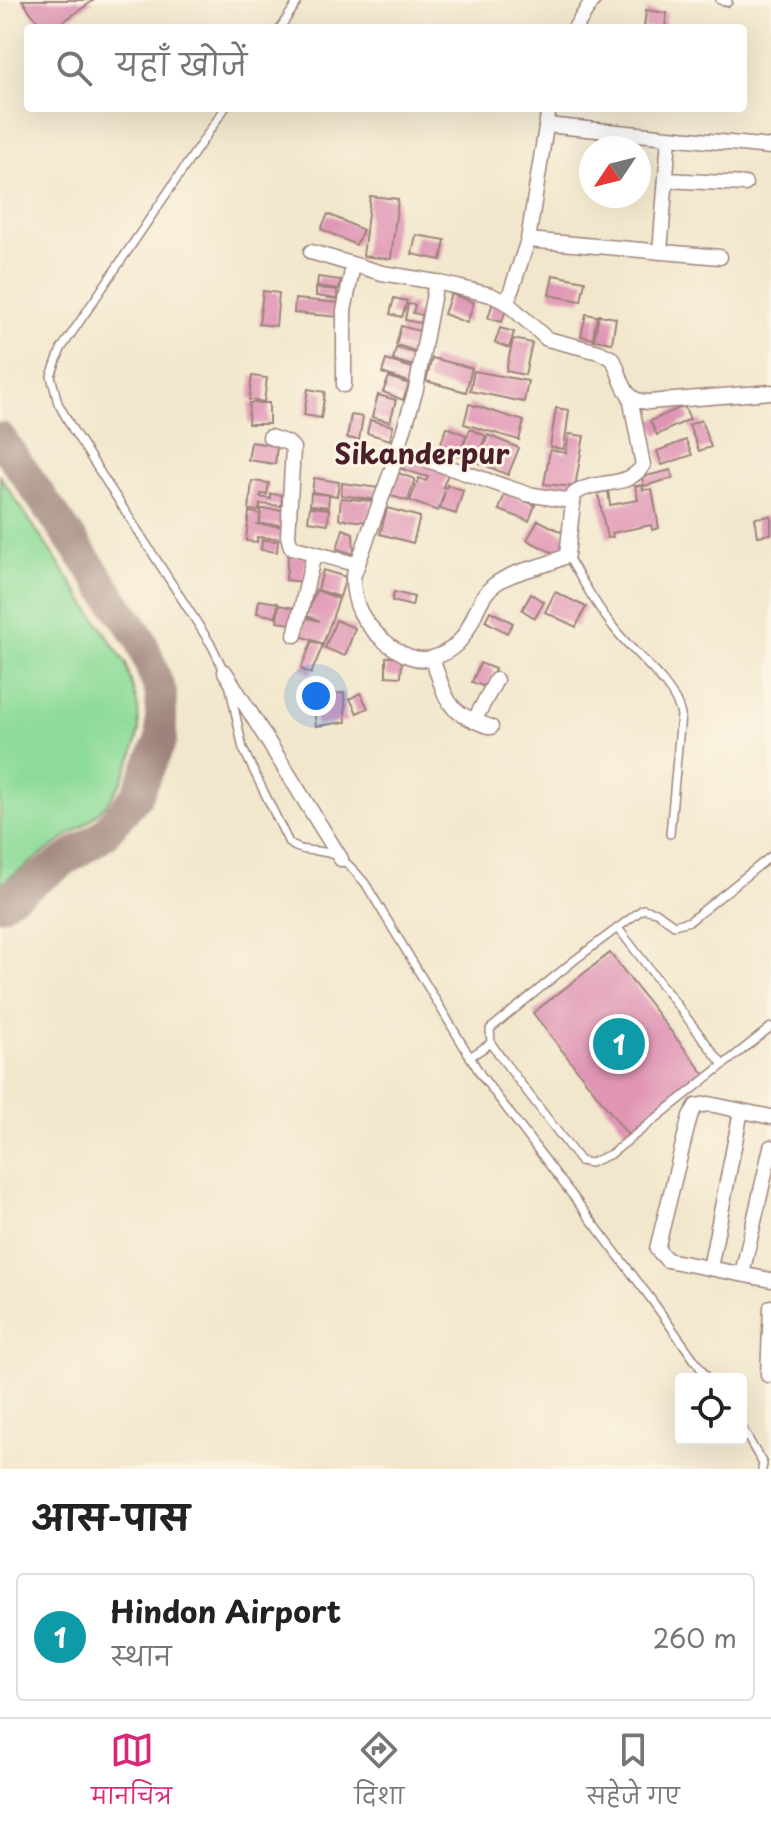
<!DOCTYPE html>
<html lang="hi">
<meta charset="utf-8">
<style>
body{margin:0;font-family:"Playpen Sans","Playpen Sans Deva",sans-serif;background:#f2f2f2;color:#222}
.controls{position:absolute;right:24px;bottom:24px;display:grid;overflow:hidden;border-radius:8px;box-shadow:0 8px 32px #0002}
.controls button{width:72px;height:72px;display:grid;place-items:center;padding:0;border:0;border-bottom:2px solid #e0e0e0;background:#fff;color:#222;font:40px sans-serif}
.compass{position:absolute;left:579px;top:136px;width:72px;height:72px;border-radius:50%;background:#fff;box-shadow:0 8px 32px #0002;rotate:235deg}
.you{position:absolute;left:316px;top:696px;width:28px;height:28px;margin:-20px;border:6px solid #fff;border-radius:50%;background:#1a73e8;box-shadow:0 0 0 12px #1a73e833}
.badge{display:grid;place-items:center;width:52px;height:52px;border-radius:50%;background:#db2777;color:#fff;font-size:26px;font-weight:700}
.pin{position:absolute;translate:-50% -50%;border:4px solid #fff;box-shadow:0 2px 8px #0006}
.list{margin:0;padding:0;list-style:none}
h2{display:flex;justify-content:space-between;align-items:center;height:104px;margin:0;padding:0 32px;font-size:34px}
h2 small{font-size:26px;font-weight:400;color:#767676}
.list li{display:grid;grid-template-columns:52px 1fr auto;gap:24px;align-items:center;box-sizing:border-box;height:128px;margin:0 16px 16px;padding:0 16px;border:2px solid #e0e0e0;border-radius:8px}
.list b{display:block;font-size:30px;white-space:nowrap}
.list p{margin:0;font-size:26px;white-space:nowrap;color:#767676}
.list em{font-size:26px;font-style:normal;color:#767676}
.icon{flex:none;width:44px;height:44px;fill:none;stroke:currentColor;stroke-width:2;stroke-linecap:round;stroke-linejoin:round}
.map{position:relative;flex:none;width:771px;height:1469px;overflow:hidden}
.search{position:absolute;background:#fff;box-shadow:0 8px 32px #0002;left:24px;right:24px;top:24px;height:88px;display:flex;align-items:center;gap:20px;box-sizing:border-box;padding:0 28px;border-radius:8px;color:#767676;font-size:30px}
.sheet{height:248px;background:#fff}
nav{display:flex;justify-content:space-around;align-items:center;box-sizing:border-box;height:112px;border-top:2px solid #e0e0e0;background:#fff;font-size:22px;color:#767676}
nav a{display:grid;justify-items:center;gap:4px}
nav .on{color:#db2777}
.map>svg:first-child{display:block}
</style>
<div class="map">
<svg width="771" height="1469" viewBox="0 0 771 1469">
<rect width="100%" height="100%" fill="#fcf5e5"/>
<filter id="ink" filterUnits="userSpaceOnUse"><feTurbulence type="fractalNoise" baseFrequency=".0125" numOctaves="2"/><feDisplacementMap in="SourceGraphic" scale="16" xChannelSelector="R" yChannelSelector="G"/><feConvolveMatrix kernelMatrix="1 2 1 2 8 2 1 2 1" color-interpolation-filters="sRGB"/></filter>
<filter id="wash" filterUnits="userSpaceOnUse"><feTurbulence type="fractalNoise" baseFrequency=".006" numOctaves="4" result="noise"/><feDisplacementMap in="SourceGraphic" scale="32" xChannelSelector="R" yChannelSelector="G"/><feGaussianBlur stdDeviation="1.8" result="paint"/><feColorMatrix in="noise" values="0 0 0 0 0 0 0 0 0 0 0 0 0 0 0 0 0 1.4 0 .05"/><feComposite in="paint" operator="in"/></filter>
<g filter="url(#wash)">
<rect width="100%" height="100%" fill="#f2e7cc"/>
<!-- green -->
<polygon fill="#8ddb99" stroke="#6c7d62" stroke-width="2" points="0,476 126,664 138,707 139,730 133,755 121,783 107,804 88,822 0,884"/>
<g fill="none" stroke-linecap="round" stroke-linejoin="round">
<!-- taxiway -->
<polyline stroke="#9e837c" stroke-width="32" points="0,438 140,638 161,693 161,740 137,795 103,835 0,904"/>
</g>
<g id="blocks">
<!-- building -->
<g fill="#e095b5">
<polygon points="22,0 94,0 54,28 42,28"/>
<polygon points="646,10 667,13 665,28 644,28"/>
<polygon points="370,196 398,199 391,259 363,256"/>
<polygon points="328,214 363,230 356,245 321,229"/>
<polygon points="416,235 445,240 441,260 412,254"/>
<polygon points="553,275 585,281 581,301 549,295"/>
<polygon points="318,277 341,280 339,289 317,286"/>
<polygon points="316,288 337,290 337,299 316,296"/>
<polygon points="263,291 279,293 276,326 259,324"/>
<polygon points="451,294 474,302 467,323 444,314"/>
<polygon points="394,298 407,301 402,317 390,314"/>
<polygon points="295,299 341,303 340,317 294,313"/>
<polygon points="493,302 507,306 502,322 488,318"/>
<polygon points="408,304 415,305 413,313 427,316 425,324 405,320"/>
<polygon points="586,314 597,316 593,339 581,336"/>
<polygon points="599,315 616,318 612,343 594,340"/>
<polygon points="401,326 423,332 418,352 396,345"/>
<polygon points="500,328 514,332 509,348 495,343"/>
<polygon points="513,339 532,343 525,375 506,371"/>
<polygon points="396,348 418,354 414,366 393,360"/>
<polygon points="432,358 472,368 466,392 426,381"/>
<polygon points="386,360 416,369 412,383 382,373"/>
<polygon points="474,371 528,381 524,402 470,391"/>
<polygon points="252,376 267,378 264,402 249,400"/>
<polygon points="389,377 409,384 403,400 383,392"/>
<polygon points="308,389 325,392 321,418 304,415"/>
<polygon points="378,395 396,400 390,422 372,417"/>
<polygon points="249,403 269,403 269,424 248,424"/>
<polygon points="469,404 524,421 519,440 464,424"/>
<polygon points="684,406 690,419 657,435 650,421"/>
<polygon points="556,408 569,410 564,449 550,447"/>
<polygon points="351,415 363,417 359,440 347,438"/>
<polygon points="370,420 393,426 390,440 367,433"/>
<polygon points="701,420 711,447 699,451 689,425"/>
<polygon points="447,427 466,435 461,451 470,429 486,436 475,462 439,448"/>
<polygon points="569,434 584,436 575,487 544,484 550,450 566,453"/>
<polygon points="488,435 519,448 508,475 477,462"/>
<polygon points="686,440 692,455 662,465 657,451"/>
<polygon points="251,442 277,446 275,464 248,460"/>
<polygon points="406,454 449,471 443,487 446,488 447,485 463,490 456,514 440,509 445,491 438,511 410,501 419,478 426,481 428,477 402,469"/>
<polygon points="671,470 673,478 644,486 642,477"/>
<polygon points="395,472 415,479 408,501 388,495"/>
<polygon points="314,478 339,482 337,496 312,492"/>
<polygon points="252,481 269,483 267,495 261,494 260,497 271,499 271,494 282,495 281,506 260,504 259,511 249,510"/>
<polygon points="342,483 379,488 377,500 341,495"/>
<polygon points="642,485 643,490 652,489 659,528 652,530 651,525 612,533 613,537 607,538 598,493 608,491 610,505 638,500 635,486"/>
<polygon points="311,493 329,495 328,507 310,505"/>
<polygon points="505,493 535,505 529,521 499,510"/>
<polygon points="341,498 372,501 368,522 339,519"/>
<polygon points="310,507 329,509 328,524 308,521"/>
<polygon points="387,508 420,517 413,543 380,534"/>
<polygon points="261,509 283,510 282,525 260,524"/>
<polygon points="249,512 260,514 259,524 256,524 286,527 285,539 257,537 257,542 246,541"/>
<polygon points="771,516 771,534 758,536 755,518"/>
<polygon points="538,520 569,536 559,556 527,540"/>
<polygon points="343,529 353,533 354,554 337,549"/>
<polygon points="262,540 278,541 277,552 261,550"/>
<polygon points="288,555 306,557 304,582 286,580"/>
<polygon points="323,570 346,577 340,597 318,590"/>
<polygon points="316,590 339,599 323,644 301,636 307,618 320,621 307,616"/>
<polygon points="394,592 414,597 412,606 392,601"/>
<polygon points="555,592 586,607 576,627 545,612"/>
<polygon points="531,594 544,602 535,618 522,610"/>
<polygon points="259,600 278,603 276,617 257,613"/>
<polygon points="279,605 294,608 292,624 277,622"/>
<polygon points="490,611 513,623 507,633 485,621"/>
<polygon points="336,620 355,628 345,656 325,648"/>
<polygon points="312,641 323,645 311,674 301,669"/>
<polygon points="386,657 402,657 401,677 386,676"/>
<polygon points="480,663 495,669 488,688 472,682"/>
<polygon points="344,693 346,722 316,726 313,697 325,695 328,711 327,694"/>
<polygon points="360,693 368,708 357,713 350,699"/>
<polygon points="610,953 705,1075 628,1135 533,1013"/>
</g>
</g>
</g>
<g filter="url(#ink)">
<use href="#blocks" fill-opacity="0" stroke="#9e837c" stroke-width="2"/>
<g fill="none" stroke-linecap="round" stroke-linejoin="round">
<defs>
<g id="lane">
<polyline points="720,0 728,2"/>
<polyline points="280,28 299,0"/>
<polyline points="225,108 61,349 51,376 58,403 73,430 212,646 225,673"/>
<path d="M567,555C582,580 596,606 614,628C633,654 675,684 681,715L670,834"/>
<path d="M230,688L243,749L289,843C303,854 316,848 331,854C346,859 355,872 365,883L481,1075L651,1299L708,1379"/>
<polyline points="771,856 690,921 674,925 656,912 643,909 576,959 490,1029 491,1043 502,1059 580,1161 590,1163 611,1154 771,1027"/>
<polyline points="618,928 723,1065"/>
<polyline points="470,1057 491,1043"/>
<polyline points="741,1426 763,1464 762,1469"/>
</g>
<g id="street">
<polyline points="575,28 593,0"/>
<polyline points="546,125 771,147"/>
<polyline points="666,180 745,184"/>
<polyline points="528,240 720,257"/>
<path d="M311,252L382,273L436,282L491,295L507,303L547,339L599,352L613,359C623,379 622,402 649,402L771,392"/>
<polyline points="660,252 669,138"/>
<path d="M436,282L416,389L391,472L353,577C353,605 362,621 383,640C399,653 417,665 438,656C478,640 469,601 498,582C519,568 546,568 567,555L574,494C595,478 628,490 643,465L630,397"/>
<polyline points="507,303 528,240 549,108"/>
<polyline points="344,385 344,311 353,265"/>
<polyline points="270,437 288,443 293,448 288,536 291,547 355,564"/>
<polyline points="398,450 527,494 571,501"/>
<polyline points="295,635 314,554"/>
<path d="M432,659C449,703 444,711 491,727"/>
<polyline points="225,672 341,859"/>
<polyline points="474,721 496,680"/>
<polyline points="771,1117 709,1104 696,1106 690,1116 657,1249 667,1260 771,1280"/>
<polyline points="710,1268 741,1111"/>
<polyline points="742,1274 771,1147"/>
<polyline points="768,1375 771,1307"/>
</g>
</defs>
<!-- lane casing -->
<use href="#lane" stroke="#9e837c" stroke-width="10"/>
<!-- street casing -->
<use href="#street" stroke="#9e837c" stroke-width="17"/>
<!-- lane -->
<use href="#lane" stroke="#fff" stroke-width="7"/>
<!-- street -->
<use href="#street" stroke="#fff" stroke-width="14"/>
</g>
</g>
<g text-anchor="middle" stroke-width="6" stroke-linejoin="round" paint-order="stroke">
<!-- quarter labels -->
<g font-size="28" font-weight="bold" fill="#4a1f2b" stroke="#fcf5e5">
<text x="422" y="464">Sikanderpur</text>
</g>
</g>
</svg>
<div class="controls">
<button><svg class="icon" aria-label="locate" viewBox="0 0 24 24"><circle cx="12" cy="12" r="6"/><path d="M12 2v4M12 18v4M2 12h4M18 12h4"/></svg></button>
</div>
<svg class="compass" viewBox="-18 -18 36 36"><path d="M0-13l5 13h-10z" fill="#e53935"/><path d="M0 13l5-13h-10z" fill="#767676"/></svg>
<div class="you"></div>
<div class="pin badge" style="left:619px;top:1044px;background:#0f9aa8">1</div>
<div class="search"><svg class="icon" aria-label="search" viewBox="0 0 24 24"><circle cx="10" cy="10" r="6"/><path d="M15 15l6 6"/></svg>यहाँ खोजें</div>
</div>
<section class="sheet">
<h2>आस-पास<small></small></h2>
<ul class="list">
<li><span class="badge" style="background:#0f9aa8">1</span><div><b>Hindon Airport</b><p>स्थान</p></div><em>260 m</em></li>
</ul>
</section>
<nav>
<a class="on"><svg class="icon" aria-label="map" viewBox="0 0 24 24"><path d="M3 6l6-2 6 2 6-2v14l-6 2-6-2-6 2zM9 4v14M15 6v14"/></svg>मानचित्र</a>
<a><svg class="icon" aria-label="directions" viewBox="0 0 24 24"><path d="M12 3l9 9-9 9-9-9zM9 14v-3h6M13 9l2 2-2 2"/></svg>दिशा</a>
<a><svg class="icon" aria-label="saved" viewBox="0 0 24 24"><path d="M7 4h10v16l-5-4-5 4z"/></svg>सहेजे गए</a>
</nav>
